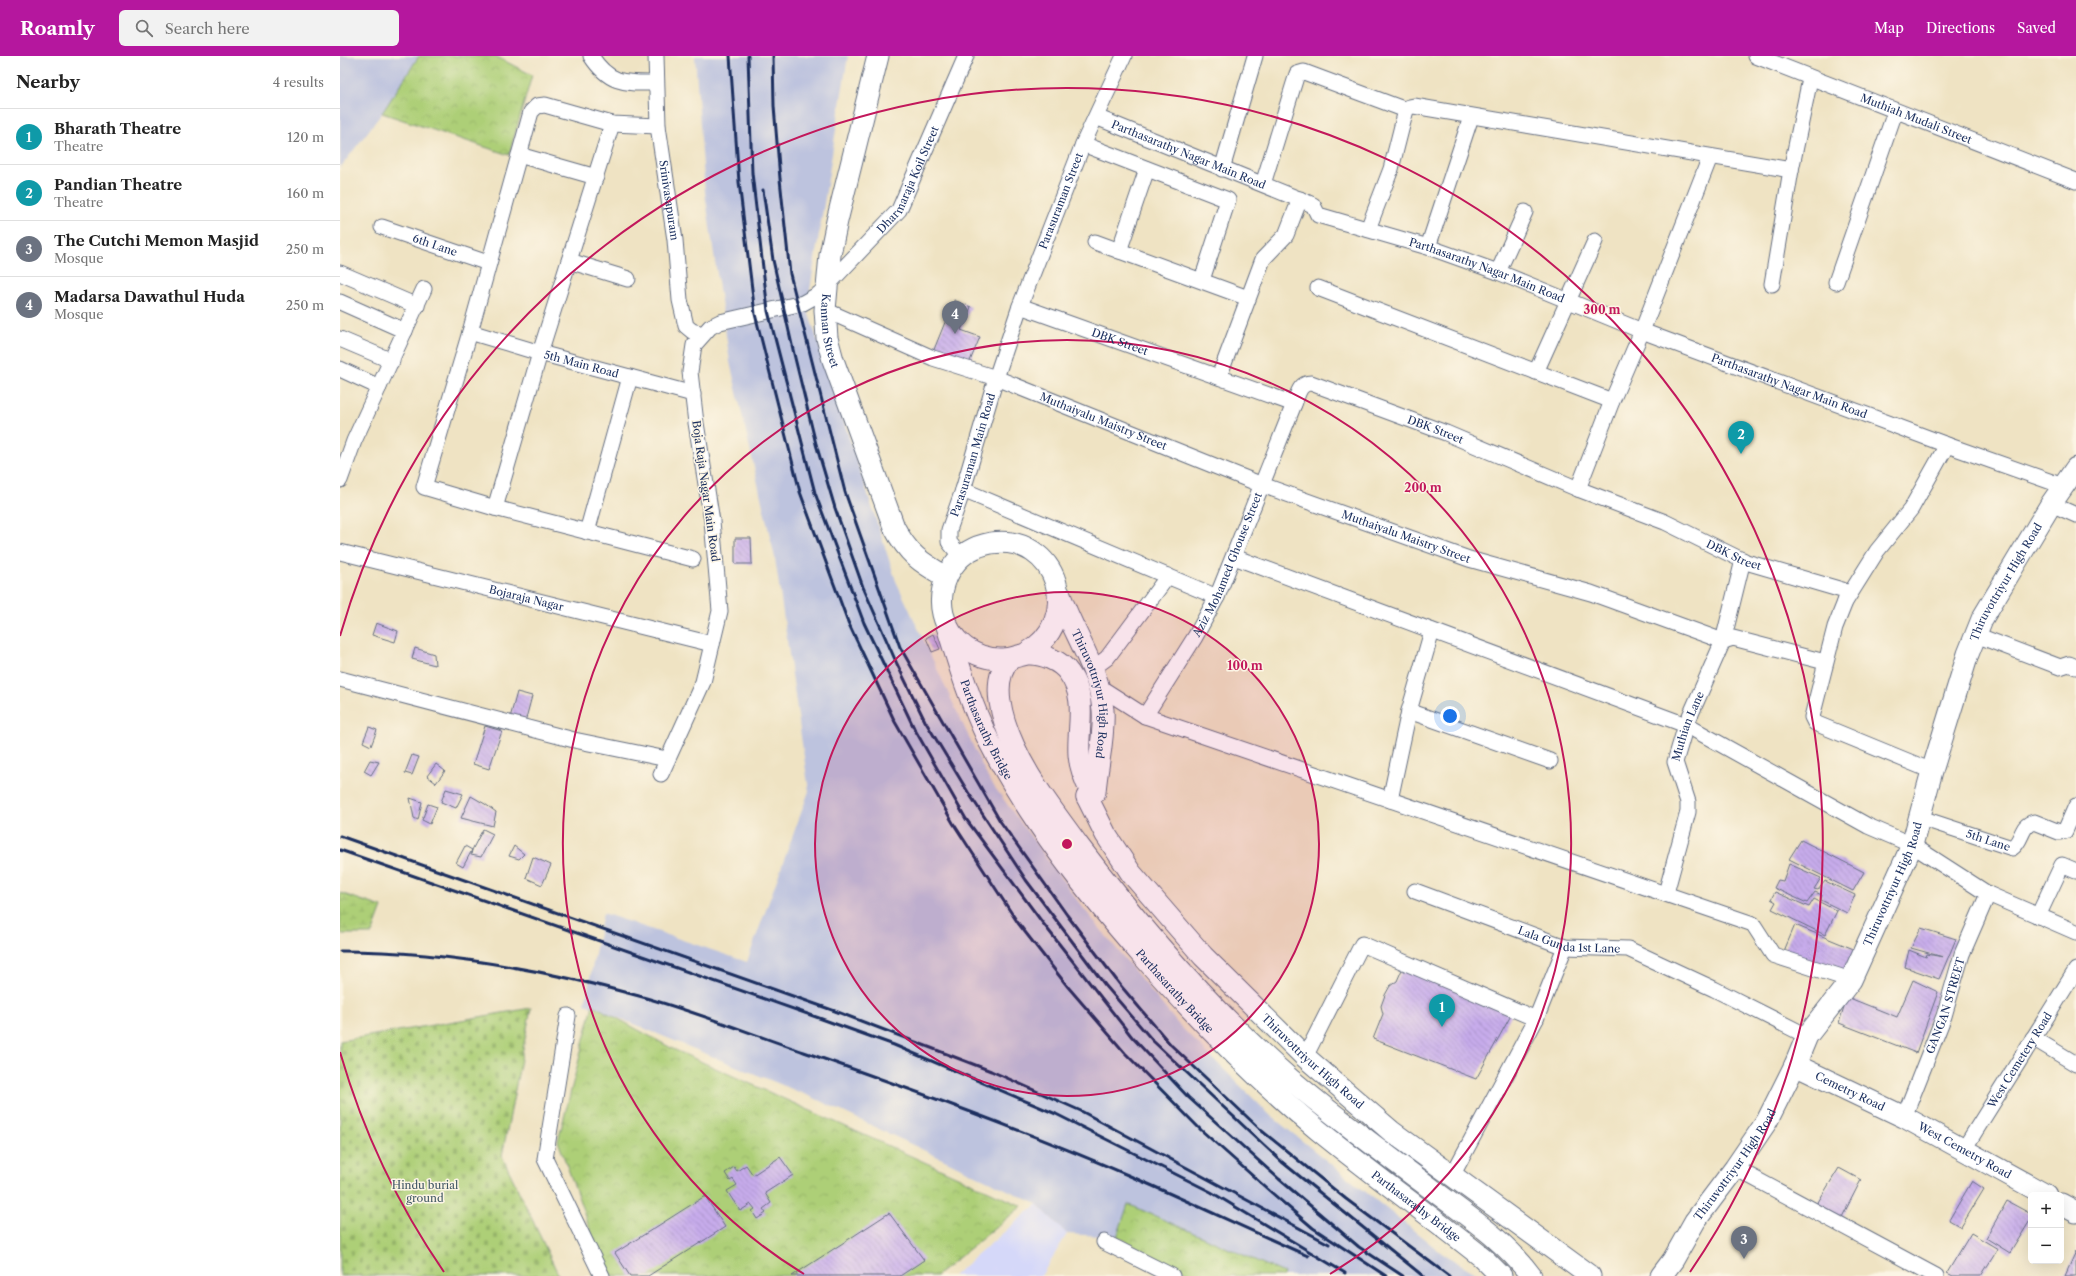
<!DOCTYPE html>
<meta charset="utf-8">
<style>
body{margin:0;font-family:"Libre Caslon Text",serif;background:#f2f2f2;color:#222}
.controls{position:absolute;right:12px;bottom:12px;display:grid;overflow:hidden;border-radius:6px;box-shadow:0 4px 16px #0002}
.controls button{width:36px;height:36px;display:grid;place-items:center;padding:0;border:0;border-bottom:1px solid #e0e0e0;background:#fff;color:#222;font:20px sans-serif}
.you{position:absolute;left:1110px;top:660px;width:14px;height:14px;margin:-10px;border:3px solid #fff;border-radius:50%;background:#1a73e8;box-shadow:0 0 0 6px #1a73e833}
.badge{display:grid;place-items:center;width:26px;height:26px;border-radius:50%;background:#b5179e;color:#fff;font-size:13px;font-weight:700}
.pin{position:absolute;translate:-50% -33px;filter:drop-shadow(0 1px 2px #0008)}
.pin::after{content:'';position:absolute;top:21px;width:14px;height:12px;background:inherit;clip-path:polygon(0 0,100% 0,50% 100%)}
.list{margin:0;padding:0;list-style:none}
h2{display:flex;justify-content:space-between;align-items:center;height:52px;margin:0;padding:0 16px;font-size:17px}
h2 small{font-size:13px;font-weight:400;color:#767676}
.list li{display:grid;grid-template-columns:26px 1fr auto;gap:12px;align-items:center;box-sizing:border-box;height:56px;padding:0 16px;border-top:1px solid #e0e0e0}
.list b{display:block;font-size:15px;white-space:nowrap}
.list p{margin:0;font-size:13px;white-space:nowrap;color:#767676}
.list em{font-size:13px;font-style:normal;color:#767676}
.icon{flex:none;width:22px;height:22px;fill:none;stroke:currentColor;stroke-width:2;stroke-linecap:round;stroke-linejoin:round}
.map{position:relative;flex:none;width:1736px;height:1220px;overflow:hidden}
header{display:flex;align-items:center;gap:24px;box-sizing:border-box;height:56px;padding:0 20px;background:#b5179e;color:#fff}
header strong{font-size:19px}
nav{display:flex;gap:22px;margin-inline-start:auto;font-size:14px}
.search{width:280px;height:36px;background:#f2f2f2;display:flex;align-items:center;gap:10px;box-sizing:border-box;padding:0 14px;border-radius:6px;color:#767676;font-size:15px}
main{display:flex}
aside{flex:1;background:#fff}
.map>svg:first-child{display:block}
</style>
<header>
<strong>Roamly</strong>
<div class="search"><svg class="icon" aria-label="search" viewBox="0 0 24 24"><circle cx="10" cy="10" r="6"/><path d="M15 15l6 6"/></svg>Search here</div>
<nav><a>Map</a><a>Directions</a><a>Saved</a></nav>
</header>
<main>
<aside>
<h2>Nearby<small>4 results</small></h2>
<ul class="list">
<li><span class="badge" style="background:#0f9aa8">1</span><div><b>Bharath Theatre</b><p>Theatre</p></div><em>120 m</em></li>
<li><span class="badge" style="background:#0f9aa8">2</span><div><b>Pandian Theatre</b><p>Theatre</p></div><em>160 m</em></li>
<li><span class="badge" style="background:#6b7280">3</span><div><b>The Cutchi Memon Masjid</b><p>Mosque</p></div><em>250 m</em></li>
<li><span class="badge" style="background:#6b7280">4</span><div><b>Madarsa Dawathul Huda</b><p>Mosque</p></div><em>250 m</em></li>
</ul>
</aside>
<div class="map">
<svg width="1736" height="1220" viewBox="0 0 1736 1220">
<defs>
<pattern id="wetland-marsh" width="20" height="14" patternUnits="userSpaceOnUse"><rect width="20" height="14" fill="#adcf77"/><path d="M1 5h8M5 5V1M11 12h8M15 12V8" fill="none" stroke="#94b269"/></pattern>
<pattern id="cemetery-stones" width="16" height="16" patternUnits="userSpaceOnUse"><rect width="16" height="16" fill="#adcf77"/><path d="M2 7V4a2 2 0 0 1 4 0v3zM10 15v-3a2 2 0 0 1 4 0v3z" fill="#94b269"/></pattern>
<pattern id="park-crowns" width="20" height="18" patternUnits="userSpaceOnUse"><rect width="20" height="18" fill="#adcf77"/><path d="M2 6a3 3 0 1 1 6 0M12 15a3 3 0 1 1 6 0" fill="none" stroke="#94b269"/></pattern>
<pattern id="building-back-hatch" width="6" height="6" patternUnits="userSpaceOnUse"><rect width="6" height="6" fill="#c7aceb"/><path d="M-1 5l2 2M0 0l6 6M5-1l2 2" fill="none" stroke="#a18cc2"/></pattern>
</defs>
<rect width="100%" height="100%" fill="#fcf5e5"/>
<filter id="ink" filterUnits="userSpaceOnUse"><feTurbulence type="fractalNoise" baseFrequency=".025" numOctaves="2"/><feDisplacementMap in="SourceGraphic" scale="8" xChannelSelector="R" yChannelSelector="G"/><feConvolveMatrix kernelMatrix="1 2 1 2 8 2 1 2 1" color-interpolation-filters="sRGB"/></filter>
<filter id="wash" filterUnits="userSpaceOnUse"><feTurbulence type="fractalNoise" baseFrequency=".012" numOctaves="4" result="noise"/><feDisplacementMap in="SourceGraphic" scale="16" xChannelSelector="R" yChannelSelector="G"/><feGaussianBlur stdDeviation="0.9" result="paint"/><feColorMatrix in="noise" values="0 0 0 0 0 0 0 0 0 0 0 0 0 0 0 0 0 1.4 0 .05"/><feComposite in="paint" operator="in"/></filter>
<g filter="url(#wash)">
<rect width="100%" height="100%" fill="#efe3c3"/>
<!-- built -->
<polygon fill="#d5d8f9" points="697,1148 727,1178 701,1220 613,1220"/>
<!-- industrial -->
<g fill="#bdc3de">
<polygon points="0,0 79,0 42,57 0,112"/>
<polygon points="355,0 508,0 467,252 556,525 648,722 740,848 837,967 931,1060 1103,1198 1141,1220 943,1220 944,1218 788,1148 777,1181 727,1178 697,1148 476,1043 245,948 263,857 407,906 469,735 435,502 390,306 365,137"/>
</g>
<!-- wetland -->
<polygon fill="url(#wetland-marsh)" stroke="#647f6a" points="0,837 42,851 32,878 0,878"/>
<!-- cemetery -->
<polygon fill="url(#cemetery-stones)" stroke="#647f6a" points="191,952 162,1100 219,1220 0,1220 0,985"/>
<!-- park -->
<g fill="url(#park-crowns)" stroke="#647f6a">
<polygon points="79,0 155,0 192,19 169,99 42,57"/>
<polygon points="253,949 333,993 682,1150 596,1220 271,1220 260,1201 218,1085"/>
<polygon points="788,1148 944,1217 943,1220 854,1220 777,1181"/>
</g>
<g id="blocks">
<!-- building -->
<g fill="url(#building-back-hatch)">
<polygon points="614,244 631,251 621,274 640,281 628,310 593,296"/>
<polygon points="395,482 411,482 412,508 395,508"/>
<polygon points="36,567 58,575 55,586 32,579"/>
<polygon points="593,578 600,593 592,596 586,582"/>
<polygon points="75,592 94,598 95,609 72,603"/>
<polygon points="177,636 192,640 185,666 170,662"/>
<polygon points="145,670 162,675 149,713 133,708"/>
<polygon points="29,671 37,674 31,690 23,686"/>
<polygon points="72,699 79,701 72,719 65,717"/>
<polygon points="30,704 39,706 31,719 24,715"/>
<polygon points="96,708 105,715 96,727 87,720"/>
<polygon points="106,733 123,738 116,752 101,746"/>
<polygon points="131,740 145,748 156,756 153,770 121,762"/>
<polygon points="70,742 82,746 78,764 74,762"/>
<polygon points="88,748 97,751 90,768 82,764"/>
<polygon points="143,773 153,778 141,801 131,799 132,794 123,811 116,807 125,790 132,794"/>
<polygon points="1461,784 1524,816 1513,835 1449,803"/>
<polygon points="174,790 184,798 179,803 169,800"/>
<polygon points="193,801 211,809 202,829 186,822"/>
<polygon points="1449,808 1481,822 1474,833 1478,834 1485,825 1515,839 1507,857 1481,844 1482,839 1475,836 1467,847 1434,832 1438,824 1443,825"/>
<polygon points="1435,836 1469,851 1474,843 1497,855 1485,879 1432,853 1436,846 1431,843"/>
<polygon points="1455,869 1516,894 1506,920 1444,895"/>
<polygon points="1581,872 1616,883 1599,923 1565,911 1569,894 1586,901 1587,898 1603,901 1571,892"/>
<polygon points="1064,909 1175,952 1136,1023 1033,983 1043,958 1041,950 1045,939 1050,930 1057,925"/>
<polygon points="1573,924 1598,936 1576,997 1499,967 1507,941 1557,961"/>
<polygon points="440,1101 453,1119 425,1137 431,1147 423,1153 426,1157 417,1163 412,1155 415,1153 411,1148 400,1155 387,1135 397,1129 393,1123 390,1125 385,1117 394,1111 397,1115 406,1109 413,1119"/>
<polygon points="1499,1112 1521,1124 1500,1165 1475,1151"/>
<polygon points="1632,1125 1644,1133 1621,1171 1609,1164"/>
<polygon points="365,1140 385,1171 308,1220 290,1220 275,1197"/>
<polygon points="1667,1145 1691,1158 1691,1163 1670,1197 1646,1182"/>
<polygon points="549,1157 584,1204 560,1220 452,1220"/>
<polygon points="1631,1177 1658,1193 1641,1220 1613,1220 1607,1217"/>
<polygon points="1736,1195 1736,1220 1725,1220"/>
</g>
</g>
</g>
<g filter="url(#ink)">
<use href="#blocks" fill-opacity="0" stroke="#656e81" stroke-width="1"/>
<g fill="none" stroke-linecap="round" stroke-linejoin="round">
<defs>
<g id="street">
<path d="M251,0C270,29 285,27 316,27"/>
<path id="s1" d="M316,0L318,70L335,184L340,244L346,270L352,275L363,278"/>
<path id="s2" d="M1416,0L1736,125"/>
<path id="s3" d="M756,61L966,146L973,149L978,159L1088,191L1158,216L1302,275L1607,389L1723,430"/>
<polyline points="318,70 272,68 205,49 197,50 191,56 130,276 84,431 155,452 353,503"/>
<polyline points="743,88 888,144 862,224"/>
<polyline points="179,99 256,121"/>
<polyline points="882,113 915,0"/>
<polyline points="923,128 956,21 957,18 964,16 1066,54 1069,51 1074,50 1451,114"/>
<path id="s4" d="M42,171L148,207"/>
<polyline points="1028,173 1051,113 1066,54"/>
<polyline points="755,186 908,242"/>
<polyline points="1088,191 1131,61"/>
<polyline points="779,195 807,113"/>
<polyline points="229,205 288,223"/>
<polyline points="1158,216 1185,156"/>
<polyline points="0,217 77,250"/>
<polyline points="1496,226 1555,56"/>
<polyline points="1432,228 1451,114 1470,23"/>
<polyline points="978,232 1272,345"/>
<polyline points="0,246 65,275"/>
<path id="s5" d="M680,250L954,348C958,339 959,327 971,327L1106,377L1238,433L1325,466L1406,506L1502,534L1507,539L1505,546"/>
<path id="s6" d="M485,254L593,302L656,322L922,429L1129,503L1251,537L1383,585L1393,582L1485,606"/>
<path id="s7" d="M130,276L200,297L353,338"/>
<polyline points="0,283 52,305"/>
<polyline points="0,313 39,331"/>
<polyline points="1196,316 1255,185"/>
<polyline points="879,321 923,203 946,179 960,143"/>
<polyline points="0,424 14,385 84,233"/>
<polyline points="1238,433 1272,345 1302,275 1370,101"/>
<polyline points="623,434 877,541"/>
<polyline points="1711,448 1736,459"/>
<polyline points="155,452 200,297 272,68"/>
<polyline points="247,476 290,321"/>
<path id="s8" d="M0,496L372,588"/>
<path id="s9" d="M621,501L609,486V474L623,434L656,322L680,250L743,88L784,0"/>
<polyline points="894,501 1346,669 1528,770 1572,789 1648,838 1736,876"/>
<polyline points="1636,579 1720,611 1729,608 1736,611"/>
<polyline points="752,613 767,602 828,520"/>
<polyline points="0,623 234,684 327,703"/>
<polyline points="758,630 805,660 1413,868 1433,899 1511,924"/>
<polyline points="1069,655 1210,705"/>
<path id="s10" d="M805,660L855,581L877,541L954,348"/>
<polyline points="1592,715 1475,667 1472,661 1495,571 1505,546 1537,495 1571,453 1607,389"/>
<path id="s11" d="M321,718L363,626L380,555L372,465L356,367L350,316L354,289L370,271L380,266L463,247L479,238L559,154L626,0"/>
<polyline points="1050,744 1069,655 1092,575"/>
<path id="s12" d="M1578,761L1672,792C1683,785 1680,769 1694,766L1719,776L1725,775L1736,750"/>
<path id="s13" d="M1075,835L1225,891L1288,893L1374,933L1467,980"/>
<path id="s14" d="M1326,837L1348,756V746L1335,706L1346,669L1383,585L1403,504"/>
<polyline points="1698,860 1722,809 1736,815"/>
<polyline points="228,960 205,1103 262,1220"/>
<polyline points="1693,982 1736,1008"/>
<polyline points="965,1001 1022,888 1196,963"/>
<path id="s15" d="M1564,1061L1604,960L1622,898L1648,838"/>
<path id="s16" d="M1624,1093L1736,914"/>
<polyline points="1395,1112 1596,1220"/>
<polyline points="1112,1120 1196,963 1225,891"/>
<polyline points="764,1186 832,1220"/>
</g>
<g id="secondary">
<path id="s17" d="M538,0L497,165L490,199L485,254L487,282L493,304L554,471C568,498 580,506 606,521"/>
<path id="s18" d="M720,539C733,577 759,612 763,654C765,681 757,709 755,736L751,739"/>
<path id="s19" d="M607,570C619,610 631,649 649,685C689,763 744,833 801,898C856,961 914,1021 978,1074C1032,1118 1088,1158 1142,1201L1161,1220"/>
<path d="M685,598C746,565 717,477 651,487C635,490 622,497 613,510C603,524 599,542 603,558C610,586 635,604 663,603C672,603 679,599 687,598C702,597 721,605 729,617C748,643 737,670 739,699C740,712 745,724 751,736L747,741"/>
<path d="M670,603C649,625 663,666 674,690C690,726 715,757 738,789C800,871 872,955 950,1023C996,1062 1045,1098 1093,1134C1128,1161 1165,1184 1191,1220"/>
<path id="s20" d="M747,741L766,779L791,817L863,900L965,1001L1051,1075L1250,1220"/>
<path id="s21" d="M1455,1009L1564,1061L1706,1139"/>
<polyline points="1721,1148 1736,1156"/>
<path id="s22" d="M1321,1220L1333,1204L1355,1165L1395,1112L1427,1065L1455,1009L1467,980L1511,924L1572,789L1592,715L1628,598L1642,563L1711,448L1736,412"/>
</g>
</defs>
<!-- street casing -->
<use href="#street" stroke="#656e81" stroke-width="17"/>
<!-- secondary casing -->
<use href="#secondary" stroke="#656e81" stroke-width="23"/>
<!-- street -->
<use href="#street" stroke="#fff" stroke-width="15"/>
<!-- secondary -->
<use href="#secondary" stroke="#fff" stroke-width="21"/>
<!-- rail -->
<g stroke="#1b2f5e" stroke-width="3">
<polyline points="390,0 399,126 415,258 460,436 508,566 555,666 613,767 678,867 728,931 785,997 861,1074 932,1137 973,1172 1046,1220"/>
<polyline points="408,0 412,117 428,255 475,437 524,567 574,672 626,763 702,866 792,981 848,1041 939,1123 1019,1191 1063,1220"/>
<polyline points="433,0 434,50 440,123 450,218 505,436 560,591 660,765 727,859 781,930 831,989 922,1075 1006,1143 1109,1220"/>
<polyline points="423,134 433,204 454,298 476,388 495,452 523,531 557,608 585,665 628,736 686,824 765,929 813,985 942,1106 1083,1220"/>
<polyline points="0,780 495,955 651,1015 741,1055 989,1188"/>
<polyline points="0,794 479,962 554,989 716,1058 871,1136 1005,1217"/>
<path d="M0,895C101,895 202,913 299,940C354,955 409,977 464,996C574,1034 684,1074 790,1120C850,1146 909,1174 968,1200"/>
</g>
</g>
</g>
<!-- distance rings -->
<circle cx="727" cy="788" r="252" fill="#c2185b" fill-opacity=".12"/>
<g fill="none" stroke="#c2185b" stroke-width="2">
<circle cx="727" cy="788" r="252"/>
<path d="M464 1218A504 504 0 1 1 990 1218"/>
<path d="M104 1216A756 756 0 0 1 0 996M0 580A756 756 0 1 1 1350 1216"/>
</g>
<g text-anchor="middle" stroke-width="3" stroke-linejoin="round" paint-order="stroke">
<!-- street labels -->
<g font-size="11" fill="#1b2f5e" stroke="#fcf5e5">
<text dy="4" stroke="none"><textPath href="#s2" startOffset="172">Muthiah Mudali Street</textPath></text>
<text dy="4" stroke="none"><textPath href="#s3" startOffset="100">Parthasarathy Nagar Main Road</textPath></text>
<text dy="4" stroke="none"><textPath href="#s11" startOffset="728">Dharmaraja Koil Street</textPath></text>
<text dy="4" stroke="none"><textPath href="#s1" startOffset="145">Srinivasapuram</textPath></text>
<text dy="4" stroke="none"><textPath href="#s9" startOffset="379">Parasuraman Street</textPath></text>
<text dy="4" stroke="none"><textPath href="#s4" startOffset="56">6th Lane</textPath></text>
<text dy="4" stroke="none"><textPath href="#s3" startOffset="423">Parthasarathy Nagar Main Road</textPath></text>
<text dy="4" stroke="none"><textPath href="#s17" startOffset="281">Kannan Street</textPath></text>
<text dy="4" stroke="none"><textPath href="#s5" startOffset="106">DBK Street</textPath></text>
<text dy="4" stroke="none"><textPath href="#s7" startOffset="116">5th Main Road</textPath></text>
<text dy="4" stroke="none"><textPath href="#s3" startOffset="747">Parthasarathy Nagar Main Road</textPath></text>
<text dy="4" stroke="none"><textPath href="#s6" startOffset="300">Muthaiyalu Maistry Street</textPath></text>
<text dy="4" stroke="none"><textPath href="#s5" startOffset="453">DBK Street</textPath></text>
<text dy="4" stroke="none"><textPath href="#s9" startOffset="110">Parasuraman Main Road</textPath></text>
<text transform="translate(366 435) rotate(82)" y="4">Boja Raja Nagar Main Road</text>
<text dy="4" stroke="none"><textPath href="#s6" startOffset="624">Muthaiyalu Maistry Street</textPath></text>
<text dy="4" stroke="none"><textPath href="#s5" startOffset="777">DBK Street</textPath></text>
<text dy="4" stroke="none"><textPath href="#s10" startOffset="173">Aziz Mohamed Ghouse Street</textPath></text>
<text dy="4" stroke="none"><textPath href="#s22" startOffset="782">Thiruvottriyur High Road</textPath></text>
<text dy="4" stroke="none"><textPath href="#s8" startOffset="192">Bojaraja Nagar</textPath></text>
<text dy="4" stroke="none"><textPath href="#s18" startOffset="105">Thiruvottriyur High Road</textPath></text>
<text dy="4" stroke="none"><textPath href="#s14" startOffset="174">Muthian Lane</textPath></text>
<text dy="4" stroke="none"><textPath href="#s19" startOffset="111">Parthasarathy Bridge</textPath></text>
<text dy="4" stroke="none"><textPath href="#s12" startOffset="74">5th Lane</textPath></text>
<text dy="4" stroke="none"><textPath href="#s22" startOffset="458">Thiruvottriyur High Road</textPath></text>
<text dy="4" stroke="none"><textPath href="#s13" startOffset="163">Lala Gunda 1st Lane</textPath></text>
<text dy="4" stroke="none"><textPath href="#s19" startOffset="435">Parthasarathy Bridge</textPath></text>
<text dy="4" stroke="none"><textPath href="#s15" startOffset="119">GANGAN STREET</textPath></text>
<text dy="4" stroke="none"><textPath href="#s16" startOffset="105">West Cemetery Road</textPath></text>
<text dy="4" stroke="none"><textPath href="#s20" startOffset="350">Thiruvottriyur High Road</textPath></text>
<text dy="4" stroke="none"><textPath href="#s21" startOffset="61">Cemetry Road</textPath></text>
<text dy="4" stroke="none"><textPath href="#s21" startOffset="190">West Cemetry Road</textPath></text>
<text dy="4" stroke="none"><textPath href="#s22" startOffset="134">Thiruvottriyur High Road</textPath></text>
<text dy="4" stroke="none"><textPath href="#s19" startOffset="759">Parthasarathy Bridge</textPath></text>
</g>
<!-- park labels -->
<g font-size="11" fill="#405764" stroke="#fcf5e5">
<text x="85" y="1133">Hindu burial<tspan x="85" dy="13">ground</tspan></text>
</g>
</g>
<circle cx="727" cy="788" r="6" fill="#c2185b" stroke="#fcf5e5" stroke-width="2"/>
<g font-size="12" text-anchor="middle" font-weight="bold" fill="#c2185b" stroke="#fcf5e5" stroke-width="3" stroke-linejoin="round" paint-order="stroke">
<text x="1262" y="258">300 m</text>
<text x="1083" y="436">200 m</text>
<text x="905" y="614">100 m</text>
</g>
</svg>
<div class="controls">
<button>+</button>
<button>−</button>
</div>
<div class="you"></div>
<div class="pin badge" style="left:1102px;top:971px;background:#0f9aa8">1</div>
<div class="pin badge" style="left:1401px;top:398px;background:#0f9aa8">2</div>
<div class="pin badge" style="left:1404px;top:1203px;background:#6b7280">3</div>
<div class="pin badge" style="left:615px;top:278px;background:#6b7280">4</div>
</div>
</main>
